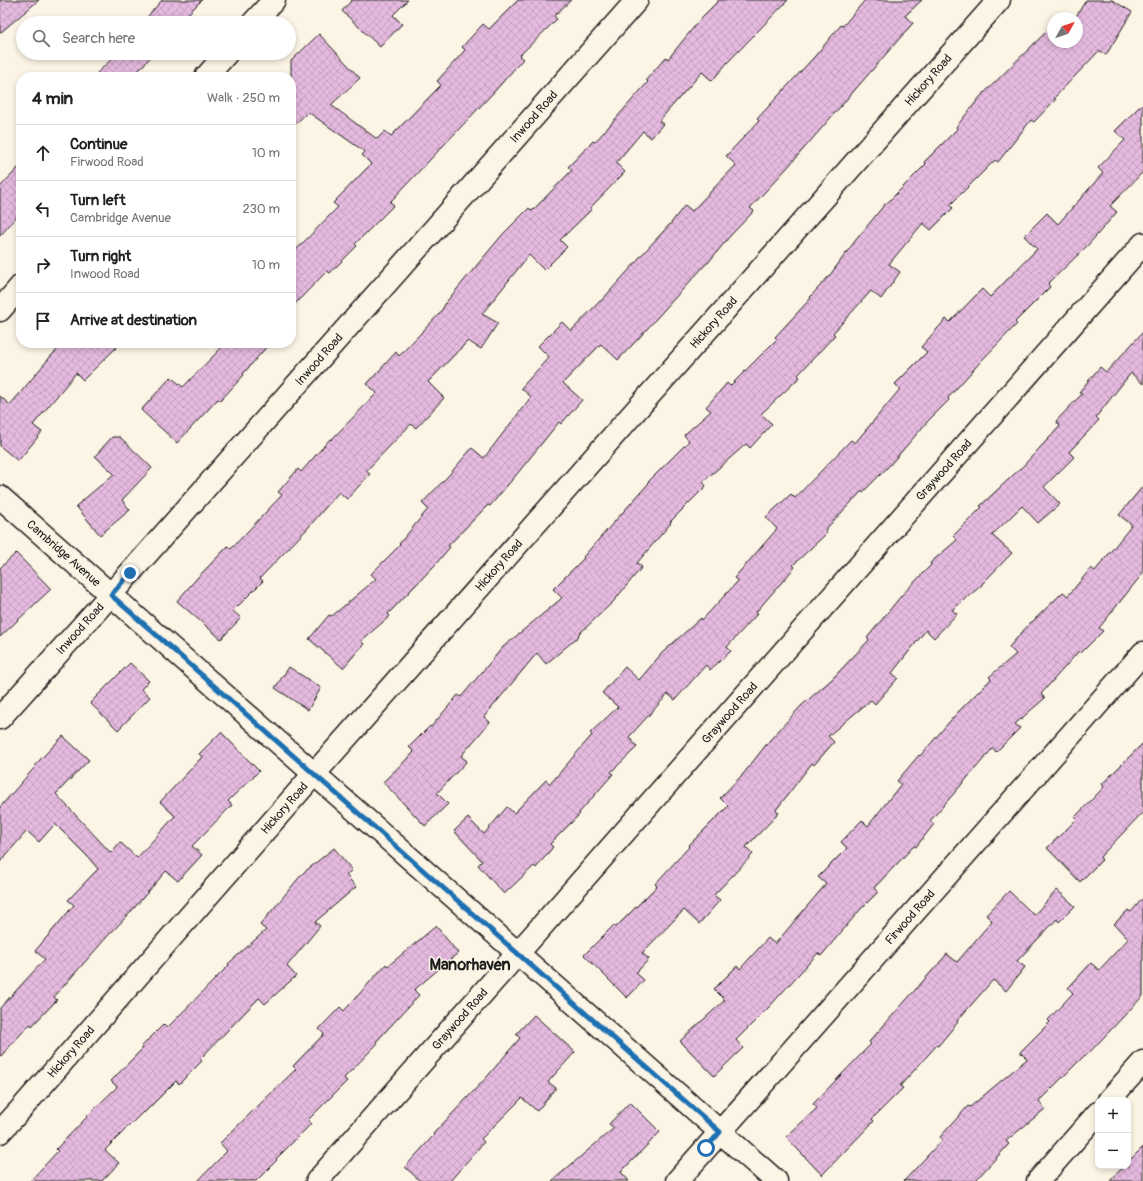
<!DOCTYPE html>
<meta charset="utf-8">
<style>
body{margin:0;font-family:Pangolin,sans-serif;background:#f6f6f6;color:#202124}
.controls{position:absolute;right:12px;bottom:12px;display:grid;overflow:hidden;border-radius:8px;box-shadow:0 2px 6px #0003}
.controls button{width:36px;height:36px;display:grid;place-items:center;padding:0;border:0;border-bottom:1px solid #e0e0e0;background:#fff;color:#202124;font:20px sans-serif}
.compass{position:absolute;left:1047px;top:12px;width:36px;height:36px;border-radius:50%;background:#fff;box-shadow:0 2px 6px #0003;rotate:50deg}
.stop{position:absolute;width:12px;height:12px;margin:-9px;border:3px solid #1f6fb2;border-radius:50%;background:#fff}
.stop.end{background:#1f6fb2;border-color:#fff;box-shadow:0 1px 4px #0008}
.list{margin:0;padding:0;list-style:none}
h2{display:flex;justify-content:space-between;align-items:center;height:52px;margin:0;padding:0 16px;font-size:17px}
h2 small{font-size:13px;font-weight:400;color:#757577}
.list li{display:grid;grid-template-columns:26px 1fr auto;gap:12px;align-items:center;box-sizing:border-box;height:56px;padding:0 16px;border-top:1px solid #e0e0e0}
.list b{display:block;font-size:15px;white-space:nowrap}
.list p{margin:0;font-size:13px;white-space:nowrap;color:#757577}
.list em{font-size:13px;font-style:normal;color:#757577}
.icon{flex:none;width:22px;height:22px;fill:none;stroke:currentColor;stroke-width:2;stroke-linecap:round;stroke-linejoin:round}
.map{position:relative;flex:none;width:1143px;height:1181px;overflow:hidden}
.search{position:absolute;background:#fff;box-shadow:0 2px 6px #0003;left:16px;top:16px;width:280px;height:44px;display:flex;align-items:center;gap:10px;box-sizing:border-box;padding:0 14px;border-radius:22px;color:#757577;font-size:15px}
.panel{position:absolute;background:#fff;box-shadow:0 2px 6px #0003;left:16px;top:72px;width:280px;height:276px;border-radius:16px}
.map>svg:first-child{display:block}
</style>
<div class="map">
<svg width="1143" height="1181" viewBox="0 0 1143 1181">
<defs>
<pattern id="building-cross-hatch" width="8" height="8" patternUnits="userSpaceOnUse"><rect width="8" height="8" fill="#e5badf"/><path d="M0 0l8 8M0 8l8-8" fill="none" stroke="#c49fbf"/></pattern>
</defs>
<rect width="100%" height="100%" fill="#fcf5e5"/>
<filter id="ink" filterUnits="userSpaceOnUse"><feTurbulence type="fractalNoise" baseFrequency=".025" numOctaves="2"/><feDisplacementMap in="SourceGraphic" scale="8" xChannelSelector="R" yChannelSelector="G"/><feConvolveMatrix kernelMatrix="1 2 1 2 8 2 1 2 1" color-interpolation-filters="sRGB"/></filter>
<g filter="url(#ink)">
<!-- building -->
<g fill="url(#building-cross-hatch)" stroke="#1c1c1c">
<polygon points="0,0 39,0 0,33"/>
<polygon points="162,0 202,0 179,23 142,23"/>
<polygon points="352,0 408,0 393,15 402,24 380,47 342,11"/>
<polygon points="518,0 571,0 554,16 557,19 519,56 523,59 494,92 390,202 394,205 355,244 357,246 330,273 327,271 291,308 291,255 338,207 333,203 371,164 362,155 365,152 308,112 291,128 291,61 319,34 360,78 331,105 377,139 385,131 391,136 441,85 437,81 465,50 462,47 483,24 489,29"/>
<polygon points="719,0 788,0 727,63 712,81 702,72 659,121 663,124 651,138 643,131 616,163 625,172 590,208 592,209 560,240 567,247 544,270 529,255 482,314 498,323 481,349 468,341 428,382 444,398 416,428 411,424 366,471 370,474 347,499 339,492 307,529 260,578 263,581 233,611 241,618 221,639 177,601 198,577 228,546 231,549 282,495 278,492 298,469 301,472 330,439 331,440 377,393 367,384 396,352 399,356 440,313 447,301 503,234 529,208 532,211 572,170 568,167 593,141 595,142 648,82 646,80 666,57 668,59 702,17"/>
<polygon points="865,0 922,0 905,16 913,23 787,168 750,208 754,211 730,236 708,263 707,263 673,300 639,338 618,360 601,344 563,383 582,400 561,424 559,422 517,474 490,506 488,505 448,546 450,547 435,565 388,614 390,616 361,641 364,644 343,668 309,639 329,615 332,616 376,579 371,574 400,545 399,544 428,509 422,503 448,476 472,448 484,458 531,397 521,388 549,357 538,346 562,322 571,331 600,301 601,301 638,260 638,259 671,223 685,205 692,211 736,165 726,156 759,121 757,119 815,56 841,25 843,26"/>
<polygon points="1086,0 1112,0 1132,12 1106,55 1099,51 1054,98 1056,99 1034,122 1031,120 998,162 995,160 950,205 953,208 931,230 923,223 889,264 900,272 881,299 871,291 833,333 835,335 798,375 800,377 761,414 772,424 750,448 746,444 703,482 706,486 670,522 671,523 637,563 642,567 613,602 578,635 579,636 546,664 537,653 484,717 490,722 461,756 467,761 437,793 448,804 425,826 383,782 414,752 409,747 430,726 431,727 458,695 461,697 503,647 562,598 553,589 584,558 583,557 648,484 647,483 689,441 684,435 711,411 706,407 727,383 730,386 777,339 775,337 811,298 810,297 830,275 855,241 885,204 886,204 926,164 924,162 957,129 956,127 980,97 1049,29 1053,33 1053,42 1077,42 1077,18 1075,18"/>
<polygon points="118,53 154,53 133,77 93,77"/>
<polygon points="1143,103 1143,172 1110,206 1117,212 1089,244 1048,284 1050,287 1015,322 1017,324 983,359 948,398 949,400 928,421 889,466 863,492 862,491 825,530 827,533 793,565 795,567 756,612 758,613 727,647 731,651 710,670 706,665 675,700 668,694 629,737 637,747 611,772 613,774 579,813 580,814 550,844 553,847 536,868 534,866 504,894 478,865 482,861 454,831 468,818 484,834 507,807 514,813 546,780 550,784 592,735 590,733 618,707 602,693 625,667 639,680 662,653 701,618 702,620 738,581 734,578 777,529 766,517 791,494 795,498 851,440 855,443 900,389 895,384 927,352 921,347 946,319 950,322 982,289 990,297 1037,249 1024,236 1047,213 1058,224 1103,173 1098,168 1125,140 1115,131"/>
<polygon points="21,165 21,212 0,236 0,187"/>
<polygon points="1143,332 1143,384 1131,373 1096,417 1099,420 1069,452 1074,457 1044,487 1060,504 1038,523 1022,506 992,535 1012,553 982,584 982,585 952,610 957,614 934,638 926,630 892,673 898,678 875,704 871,700 828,736 834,742 814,765 812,763 776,810 779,813 746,847 753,854 714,895 720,900 699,924 684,910 642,953 649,959 636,973 644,980 627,998 584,955 614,925 616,927 657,886 655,884 689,847 688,846 728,806 720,798 744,773 769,741 801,706 831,680 869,640 867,638 901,596 931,565 930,563 957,540 953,536 982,507 980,506 1023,466 1060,426 1056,421 1082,394 1079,392 1100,367 1106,372"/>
<polygon points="64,343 121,343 83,380 76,373 33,425 42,432 18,461 0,446 0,396 10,405 51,356"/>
<polygon points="226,343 270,343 243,374 244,375 220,401 218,399 177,443 141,410 171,377 183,387"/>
<polygon points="112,437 120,437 152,468 122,500 130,510 100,535 76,506 114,474 95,456"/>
<polygon points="1143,486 1143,573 1099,628 1103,631 1081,653 1079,651 1041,694 1045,698 1015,724 1020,728 996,752 993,748 969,776 930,821 934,824 916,847 914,846 874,888 878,892 859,911 821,956 818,953 769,1007 736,1040 743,1048 714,1076 680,1041 725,1000 714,989 737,966 740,969 768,938 775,944 826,884 818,877 847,848 841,842 862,820 868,826 901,784 897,781 919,755 920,756 957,713 991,679 989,677 1016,654 1009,647 1031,622 1032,622 1063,592 1068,596 1091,568 1095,571 1132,525 1119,515"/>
<polygon points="16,553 51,589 0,637 0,568"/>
<polygon points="130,663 149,681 141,689 150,697 118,730 90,703"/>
<polygon points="289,667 321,688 308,710 275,688"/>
<polygon points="221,732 259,771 228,801 232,805 192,846 202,855 178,881 166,871 129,914 106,938 54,997 57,1000 32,1026 30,1024 0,1057 0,1008 45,959 35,951 74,905 68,900 98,869 87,856 55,824 39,842 27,831 0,862 0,807 35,767 34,766 63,736 89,760 56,794 111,853 120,842 137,858 175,816 160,802 202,757 199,754"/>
<polygon points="1143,743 1143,812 1100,857 1102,860 1080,882 1047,848 1077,819 1075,817 1104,787 1102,784"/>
<polygon points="334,848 352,870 346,875 356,887 315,922 320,926 287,966 296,976 265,1004 259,998 200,1059 202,1061 179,1084 176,1081 144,1113 143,1112 105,1150 119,1163 102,1181 30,1181 58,1151 56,1149 87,1117 87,1116 117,1087 111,1081 143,1048 141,1047 164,1024 167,1028 229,965 228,964 266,930 260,925 302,874"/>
<polygon points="1057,890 1075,906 1059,922 1057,919 1017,961 1025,967 1006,991 993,980 957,1021 958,1022 938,1046 937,1045 900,1086 903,1088 872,1119 874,1121 822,1175 786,1137 817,1108 813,1104 871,1044 869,1042 947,954 957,962 992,921 986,915 1009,891 1034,915"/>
<polygon points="1143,898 1143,996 1086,1056 1085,1055 1039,1101 1045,1109 1006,1141 1009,1144 975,1181 904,1181 942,1140 940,1137 968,1106 970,1107 1027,1059 1020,1052 1050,1022 1048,1020 1073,993 1068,988 1091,963 1099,970 1128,939 1114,924 1128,910 1131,912"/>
<polygon points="436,926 458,953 414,990 419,995 376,1042 378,1043 344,1078 347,1081 308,1120 311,1124 276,1159 277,1160 256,1181 198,1181 227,1151 220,1143 296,1069 293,1066 324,1034 319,1029 340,1007 344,1011 386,964 388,966"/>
<polygon points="534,1015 575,1052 548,1082 556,1088 537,1111 522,1098 481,1139 484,1142 450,1181 420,1181 405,1167 434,1135 433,1134 486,1078 520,1038 516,1034"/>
<polygon points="630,1102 660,1132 621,1172 629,1181 552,1181 614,1128 609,1124"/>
<polygon points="1143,1147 1143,1181 1110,1181 1124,1166 1128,1166 1128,1162"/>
</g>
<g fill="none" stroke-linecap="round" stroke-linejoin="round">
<defs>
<g id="street">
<polyline points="253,23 274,0"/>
<polyline points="206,77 227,53"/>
<polyline points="0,310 21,286"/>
<path id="s1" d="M0,497L776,1181"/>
<path id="s2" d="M0,718L130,573L637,0"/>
<polyline points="1109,1100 1143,1062"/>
<path id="s3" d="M0,1132L22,1108L315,773L999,0"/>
<path id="s4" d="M317,1181L1143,244"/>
<path id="s5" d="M677,1181L1143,653"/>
<polyline points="1038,1181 1098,1113"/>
</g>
</defs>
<!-- street casing -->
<use href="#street" stroke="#1c1c1c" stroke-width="25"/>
<!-- street -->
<use href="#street" stroke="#fcf5e5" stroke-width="22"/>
</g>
</g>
<g fill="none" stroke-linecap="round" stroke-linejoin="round" filter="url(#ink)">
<!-- route -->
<polyline stroke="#1f6fb2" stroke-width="5" points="130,573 111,595 720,1132 706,1148"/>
</g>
<g text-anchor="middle" stroke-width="3" stroke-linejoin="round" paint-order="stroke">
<!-- street labels -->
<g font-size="12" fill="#1c1c1c" stroke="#fcf5e5">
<text dy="4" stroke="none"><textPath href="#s3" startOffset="1403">Hickory Road</textPath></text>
<text dy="4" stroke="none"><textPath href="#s2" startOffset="804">Inwood Road</textPath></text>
<text dy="4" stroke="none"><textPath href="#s3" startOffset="1079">Hickory Road</textPath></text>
<text dy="4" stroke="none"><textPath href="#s2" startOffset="480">Inwood Road</textPath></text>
<text dy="4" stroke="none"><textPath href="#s4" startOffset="948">Graywood Road</textPath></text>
<text dy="4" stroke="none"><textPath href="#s1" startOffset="85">Cambridge Avenue</textPath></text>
<text dy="4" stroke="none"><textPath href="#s3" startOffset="755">Hickory Road</textPath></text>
<text dy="4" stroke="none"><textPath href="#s2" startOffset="120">Inwood Road</textPath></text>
<text dy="4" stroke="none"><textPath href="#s4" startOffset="624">Graywood Road</textPath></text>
<text dy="4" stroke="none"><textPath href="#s3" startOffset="431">Hickory Road</textPath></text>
<text dy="4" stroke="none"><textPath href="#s5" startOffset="352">Firwood Road</textPath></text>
<text dy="4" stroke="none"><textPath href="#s4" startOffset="216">Graywood Road</textPath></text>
<text dy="4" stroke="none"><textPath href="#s3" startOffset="107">Hickory Road</textPath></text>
</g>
<!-- district labels -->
<g font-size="16" font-weight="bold" fill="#1c1c1c" stroke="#fcf5e5">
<text x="470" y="970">Manorhaven</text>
</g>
</g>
</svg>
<div class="controls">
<button>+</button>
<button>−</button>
</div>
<svg class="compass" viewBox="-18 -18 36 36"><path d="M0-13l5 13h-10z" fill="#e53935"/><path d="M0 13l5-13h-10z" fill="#757577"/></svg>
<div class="stop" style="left:706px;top:1148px"></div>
<div class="stop end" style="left:130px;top:573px"></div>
<div class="search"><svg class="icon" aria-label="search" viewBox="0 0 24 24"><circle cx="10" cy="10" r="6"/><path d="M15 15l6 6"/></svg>Search here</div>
<section class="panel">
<h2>4 min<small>Walk · 250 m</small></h2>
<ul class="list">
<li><svg class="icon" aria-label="ahead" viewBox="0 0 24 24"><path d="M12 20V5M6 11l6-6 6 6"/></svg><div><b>Continue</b><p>Firwood Road</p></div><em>10 m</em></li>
<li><svg class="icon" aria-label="left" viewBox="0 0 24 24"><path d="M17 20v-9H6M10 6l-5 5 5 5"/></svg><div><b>Turn left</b><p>Cambridge Avenue</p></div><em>230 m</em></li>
<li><svg class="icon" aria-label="right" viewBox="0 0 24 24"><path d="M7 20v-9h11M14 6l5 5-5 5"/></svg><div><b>Turn right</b><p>Inwood Road</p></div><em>10 m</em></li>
<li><svg class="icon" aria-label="arrive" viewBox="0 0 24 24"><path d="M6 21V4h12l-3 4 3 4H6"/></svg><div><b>Arrive at destination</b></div></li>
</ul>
</section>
</div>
